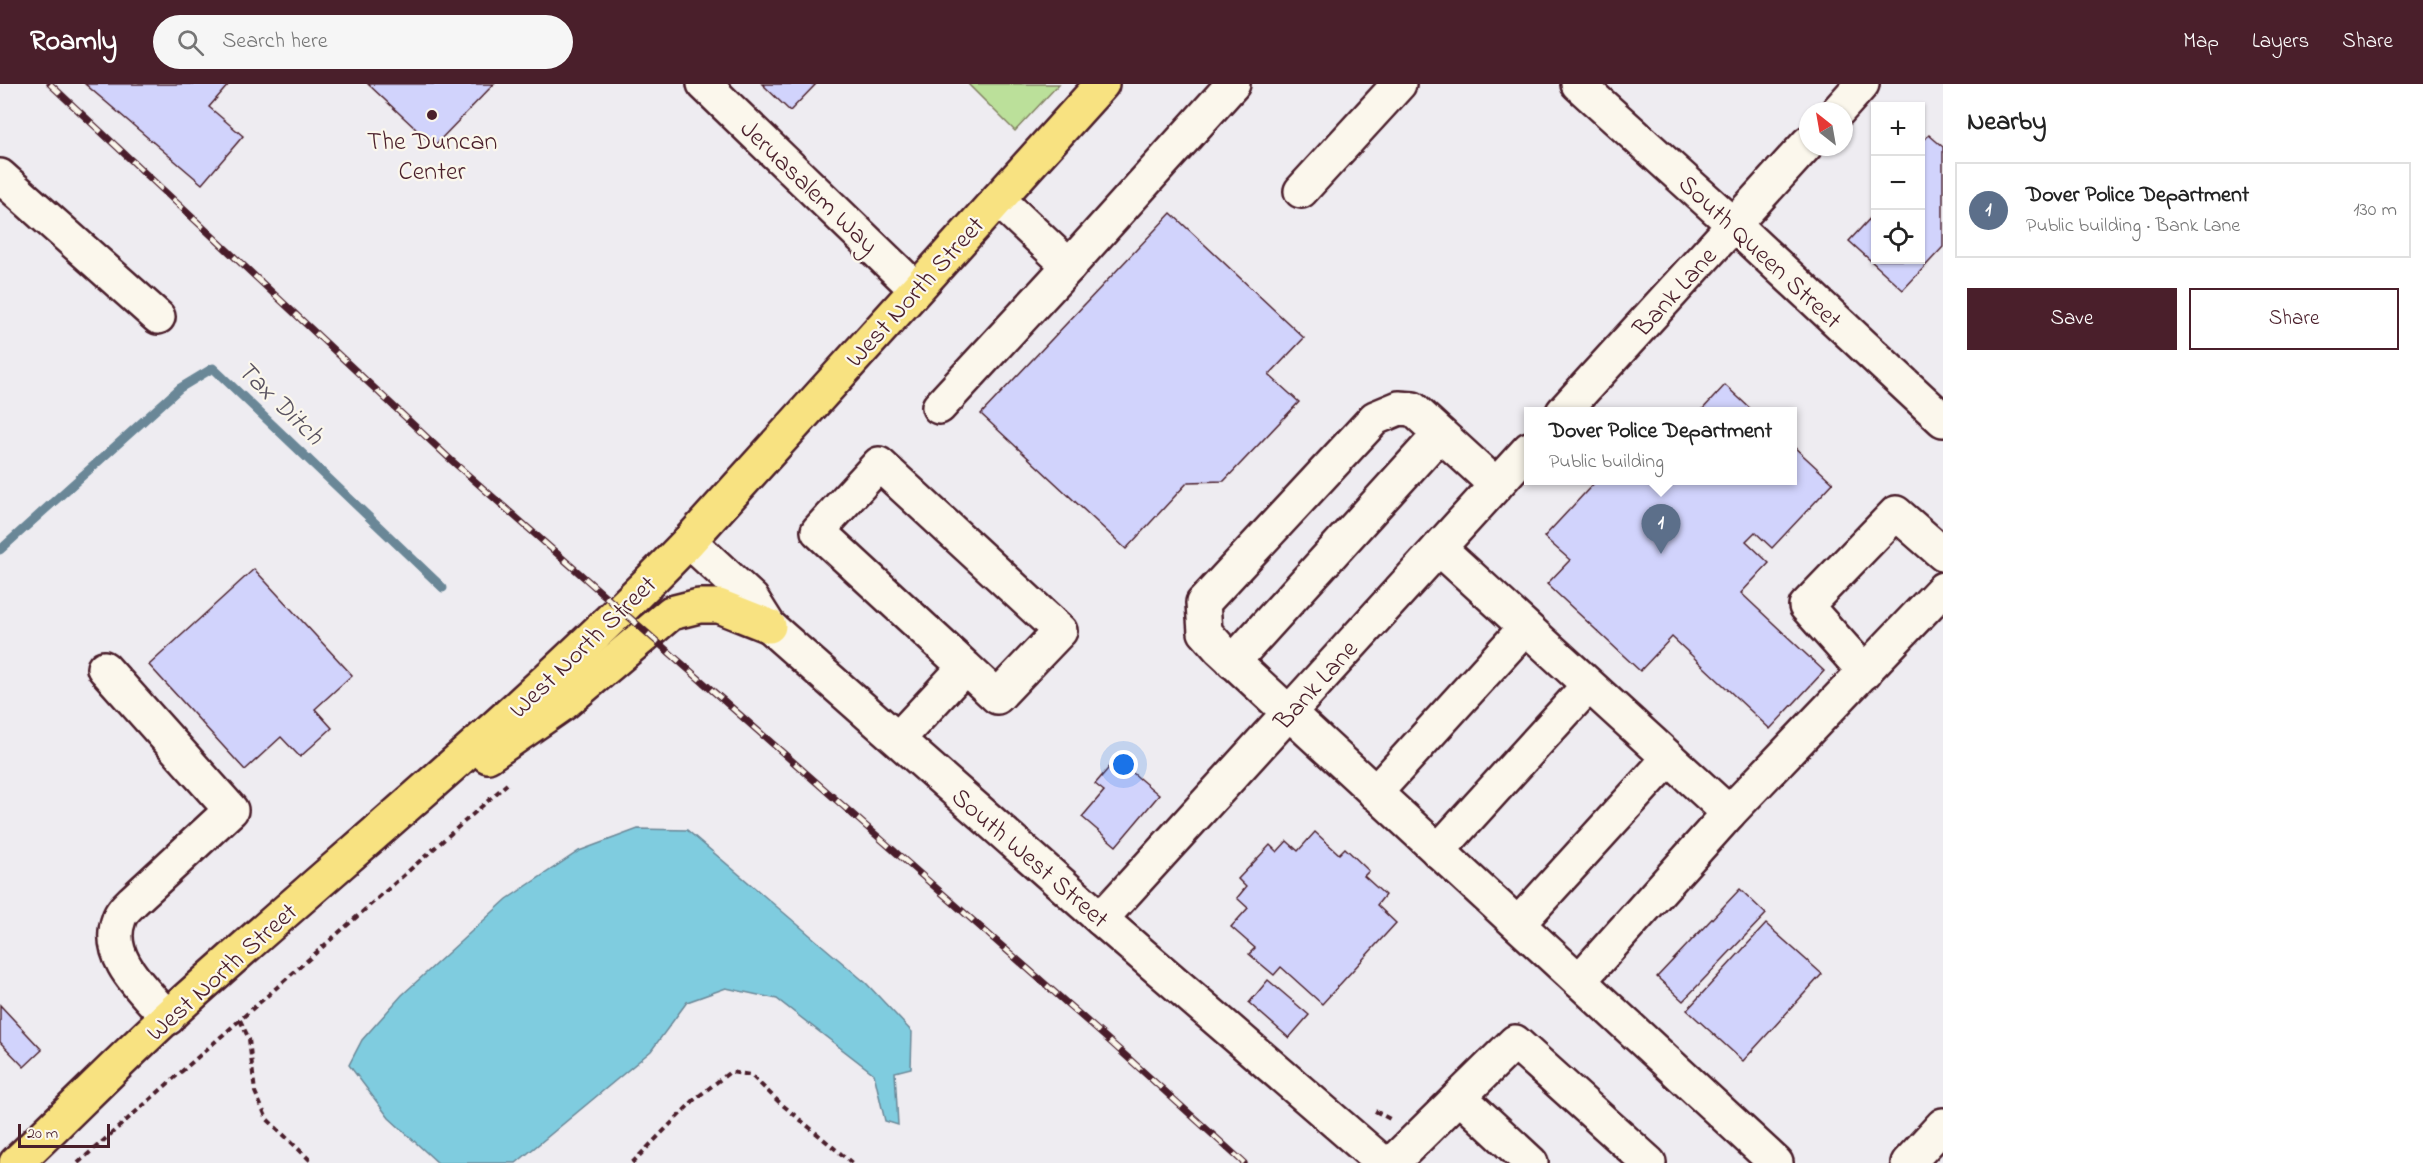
<!DOCTYPE html>
<meta charset="utf-8">
<style>
body{margin:0;font-family:"Indie Flower",sans-serif;background:#f6f6f6;color:#222}
.controls{position:absolute;right:18px;top:18px;display:grid;overflow:hidden;border-radius:0px;box-shadow:0 2px 4px #0004}
.controls button{width:54px;height:54px;display:grid;place-items:center;padding:0;border:0;border-bottom:2px solid #e0e0e0;background:#fff;color:#222;font:30px sans-serif}
.compass{position:absolute;left:1799px;top:18px;width:54px;height:54px;border-radius:50%;background:#fff;box-shadow:0 2px 4px #0004;rotate:329deg}
.scale{position:absolute;left:18px;bottom:15px;width:92px;box-sizing:border-box;padding-left:6px;border:3px solid #4a1f2b;border-top:0;font-size:16px;line-height:21px;white-space:nowrap;color:#4a1f2b;-webkit-text-stroke:4px #fbf7ec;paint-order:stroke}
.you{position:absolute;left:1124px;top:681px;width:21px;height:21px;margin:-15px;border:4px solid #fff;border-radius:50%;background:#1a73e8;box-shadow:0 0 0 9px #1a73e833}
.badge{display:grid;place-items:center;width:39px;height:39px;border-radius:50%;background:#4a1f2b;color:#fff;font-size:20px;font-weight:700}
.pin{position:absolute;translate:-50% -50px;filter:drop-shadow(0 2px 3px #0008)}
.pin::after{content:'';position:absolute;top:32px;width:21px;height:18px;background:inherit;clip-path:polygon(0 0,100% 0,50% 100%)}
.popup{position:absolute;left:1524px;top:323px;width:273px;height:78px;box-sizing:border-box;display:grid;place-content:center;border-radius:0px;background:#fff;filter:drop-shadow(0 2px 4px #0005);font-size:20px;white-space:nowrap;color:#767676}
.popup b{font-size:22px;color:#222}
.popup::after{content:'';position:absolute;left:50%;top:100%;margin-left:-12px;border:12px solid transparent;border-top-color:#fff}
.list{margin:0;padding:0;list-style:none}
h2{display:flex;justify-content:space-between;align-items:center;height:78px;margin:0;padding:0 24px;font-size:26px}
h2 small{font-size:20px;font-weight:400;color:#767676}
.list li{display:grid;grid-template-columns:39px 1fr auto;gap:18px;align-items:center;box-sizing:border-box;height:96px;margin:0 12px 12px;padding:0 12px;border:2px solid #e0e0e0;border-radius:0px}
.list b{display:block;font-size:22px;white-space:nowrap}
.list p{margin:0;font-size:20px;white-space:nowrap;color:#767676}
.list em{font-size:20px;font-style:normal;color:#767676}
.actions{display:flex;gap:12px;padding:18px 24px}
.actions a{flex:1;padding:14px 0;border:2px solid #4a1f2b;border-radius:0px;text-align:center;font-size:21px;color:#4a1f2b}
.actions .main{background:#4a1f2b;color:#fff}
.icon{flex:none;width:33px;height:33px;fill:none;stroke:currentColor;stroke-width:2;stroke-linecap:round;stroke-linejoin:round}
.map{position:relative;flex:none;width:1943px;height:1079px;overflow:hidden}
header{display:flex;align-items:center;gap:36px;box-sizing:border-box;height:84px;padding:0 30px;background:#4a1f2b;color:#fff}
header strong{font-size:28px}
nav{display:flex;gap:33px;margin-inline-start:auto;font-size:21px}
.search{width:420px;height:54px;background:#f6f6f6;display:flex;align-items:center;gap:15px;box-sizing:border-box;padding:0 21px;border-radius:33px;color:#767676;font-size:22px}
main{display:flex}
aside{flex:1;background:#fff}
.map>svg:first-child{display:block}
</style>
<header>
<strong>Roamly</strong>
<div class="search"><svg class="icon" aria-label="search" viewBox="0 0 24 24"><circle cx="10" cy="10" r="6"/><path d="M15 15l6 6"/></svg>Search here</div>
<nav><a>Map</a><a>Layers</a><a>Share</a></nav>
</header>
<main>
<div class="map">
<svg width="1943" height="1079" viewBox="0 0 1943 1079">
<rect width="100%" height="100%" fill="#eeecf1"/>
<filter id="ink" filterUnits="userSpaceOnUse"><feTurbulence type="fractalNoise" baseFrequency=".0167" numOctaves="2"/><feDisplacementMap in="SourceGraphic" scale="12" xChannelSelector="R" yChannelSelector="G"/><feConvolveMatrix kernelMatrix="1 2 1 2 8 2 1 2 1" color-interpolation-filters="sRGB"/></filter>
<g filter="url(#ink)">
<!-- green -->
<polygon fill="#bbe09a" stroke="#828062" stroke-width="1.5" points="968,0 1059,0 1015,47"/>
<!-- water -->
<polygon fill="#7fccdf" stroke="#6a8797" stroke-width="1.5" points="638,745 687,746 866,899 912,948 911,984 895,988 898,1041 885,1037 874,990 777,915 726,904 687,918 651,967 516,1079 438,1079 389,1034 349,981 362,956 402,911 507,815 579,767"/>
<g fill="none" stroke-linecap="round" stroke-linejoin="round">
<!-- stream -->
<polyline stroke="#6a8797" stroke-width="9" points="0,466 180,304 213,284 443,504"/>
</g>
<!-- building -->
<g fill="#d1d3fc" stroke="#4a1f2b" stroke-width="1.5">
<polygon points="85,0 229,0 209,23 243,52 202,100"/>
<polygon points="368,0 494,0 434,62"/>
<polygon points="762,0 816,0 790,27"/>
<polygon points="1929,51 1943,63 1943,163 1903,206 1849,157 1876,128 1876,176 1920,176 1920,60"/>
<polygon points="1171,129 1304,254 1269,291 1299,318 1224,397 1188,398 1126,465 981,330"/>
<polygon points="1725,301 1754,328 1700,328"/>
<polygon points="1793,362 1833,399 1772,464 1755,448 1746,457 1769,479 1741,509 1824,587 1770,645 1672,553 1640,587 1547,500 1570,476 1544,453 1597,396 1793,396"/>
<polygon points="254,485 352,591 315,625 332,644 300,673 281,653 245,686 149,581"/>
<polygon points="1113,679 1123,689 1127,684 1159,711 1116,762 1082,733 1104,707 1095,700"/>
<polygon points="1315,748 1339,770 1345,764 1369,787 1364,792 1385,811 1377,821 1396,839 1322,920 1281,883 1274,891 1249,870 1255,864 1231,843 1248,824 1237,814 1246,803 1238,795 1270,761 1277,768 1287,757 1298,767"/>
<polygon points="1740,805 1766,830 1683,917 1657,893"/>
<polygon points="1766,840 1822,890 1743,977 1687,926"/>
<polygon points="1268,896 1309,931 1289,954 1249,919"/>
<polygon points="0,921 42,966 24,983 0,958"/>
</g>
<g fill="none" stroke-linecap="round" stroke-linejoin="round">
<defs>
<g id="minor">
<polyline points="704,0 916,205"/>
<polyline points="1578,0 1734,141 1943,336"/>
<polyline points="1838,27 1862,0"/>
<polyline points="0,92 158,233"/>
<polyline points="1301,107 1399,0"/>
<polyline points="998,115 1069,182 1233,0"/>
<polyline points="939,323 1069,182"/>
<polyline points="1563,328 1808,59"/>
<polyline points="1496,401 1413,325 1399,324 1375,334 1203,519 1205,548 1220,565 1776,1079"/>
<polyline points="689,457 752,515 769,542 1101,835 1383,1079"/>
<polyline points="1439,464 1729,729 1943,505"/>
<polyline points="1233,578 1440,350"/>
<path d="M104,584L231,726L133,817C128,822 121,828 119,835C104,874 145,907 168,934"/>
<polyline points="1865,588 1806,522 1896,429 1943,470"/>
<polyline points="898,655 965,583 818,447 879,380 1060,547 997,613 965,583"/>
<polyline points="1375,709 1525,544"/>
<polyline points="1438,767 1588,602"/>
<polyline points="1101,835 1529,365"/>
<polyline points="1518,840 1669,674"/>
<polyline points="1579,897 1729,729"/>
<polyline points="1461,1014 1531,1079"/>
<polyline points="1392,1079 1515,958 1649,1079"/>
<polyline points="1908,1079 1943,1041"/>
</g>
<g id="major">
<polyline points="488,672 563,620 671,529 699,522 719,522 769,542"/>
<path d="M16,1079C74,1024 130,966 189,913C357,762 532,620 689,457L1102,0"/>
</g>
</defs>
<!-- minor casing -->
<use href="#minor" stroke="#4a1f2b" stroke-width="38"/>
<!-- major casing -->
<use href="#major" stroke="#4a1f2b" stroke-width="38"/>
<!-- path -->
<g stroke="#4a1f2b" stroke-width="4" stroke-dasharray="6 4.5" stroke-linecap="butt">
<polyline points="240,936 249,955 255,1008 267,1035 313,1079"/>
<polyline points="1375,1027 1392,1036"/>
<polyline points="78,1079 507,700"/>
<polyline points="632,1079 695,1015 730,988 751,991 779,1018 852,1079"/>
</g>
<!-- minor -->
<use href="#minor" stroke="#fbf7ec" stroke-width="33"/>
<!-- major -->
<use href="#major" stroke="#f8e281" stroke-width="33"/>
<defs>
<polyline id="rail" points="50,0 451,376 1104,952 1244,1079"/>
</defs>
<!-- rail casing -->
<use href="#rail" stroke="#4a1f2b" stroke-width="7"/>
<!-- rail -->
<use href="#rail" stroke="#fbf7ec" stroke-width="4.5" stroke-dasharray="14" stroke-linecap="butt"/>
</g>
</g>
<!-- markers -->
<circle fill="#4a1f2b" stroke="#fbf7ec" stroke-width="2" cx="432" cy="31" r="6"/>
<g text-anchor="middle" stroke-width="4.5" stroke-linejoin="round" paint-order="stroke">
<!-- poi labels -->
<g font-size="26" fill="#4a1f2b" stroke="#fbf7ec">
<text x="432" y="65">The Duncan<tspan x="432" dy="30">Center</tspan></text>
</g>
<!-- street labels -->
<g font-size="26" fill="#4a1f2b" stroke="#fbf7ec">
<text transform="translate(810 102) rotate(44)" y="9">Jeruasalem Way</text>
<text transform="translate(1761 167) rotate(43)" y="9">South Queen Street</text>
<text transform="translate(914 207) rotate(-48)" y="9">West North Street</text>
<text transform="translate(1674 207) rotate(-48)" y="9">Bank Lane</text>
<text transform="translate(582 562) rotate(-44)" y="9">West North Street</text>
<text transform="translate(1315 600) rotate(-48)" y="9">Bank Lane</text>
<text transform="translate(1031 773) rotate(41)" y="9">South West Street</text>
<text transform="translate(221 887) rotate(-42)" y="9">West North Street</text>
</g>
<!-- water labels -->
<g font-size="27" font-style="italic" fill="#5a5361" stroke="#fbf7ec">
<text transform="translate(281 318) rotate(44)" y="9">Tax Ditch</text>
</g>
</g>
</svg>
<div class="controls">
<button>+</button>
<button>−</button>
<button><svg class="icon" aria-label="locate" viewBox="0 0 24 24"><circle cx="12" cy="12" r="6"/><path d="M12 2v4M12 18v4M2 12h4M18 12h4"/></svg></button>
</div>
<svg class="compass" viewBox="-18 -18 36 36"><path d="M0-13l5 13h-10z" fill="#e53935"/><path d="M0 13l5-13h-10z" fill="#767676"/></svg>
<div class="scale">20 m</div>
<div class="you"></div>
<div class="pin badge" style="left:1661px;top:470px;background:#5c6f8a">1</div>
<div class="popup"><b>Dover Police Department</b>Public building</div>
</div>
<aside>
<h2>Nearby<small></small></h2>
<ul class="list">
<li><span class="badge" style="background:#5c6f8a">1</span><div><b>Dover Police Department</b><p>Public building · Bank Lane</p></div><em>130 m</em></li>
</ul>
<div class="actions"><a class="main">Save</a><a>Share</a></div>
</aside>
</main>
